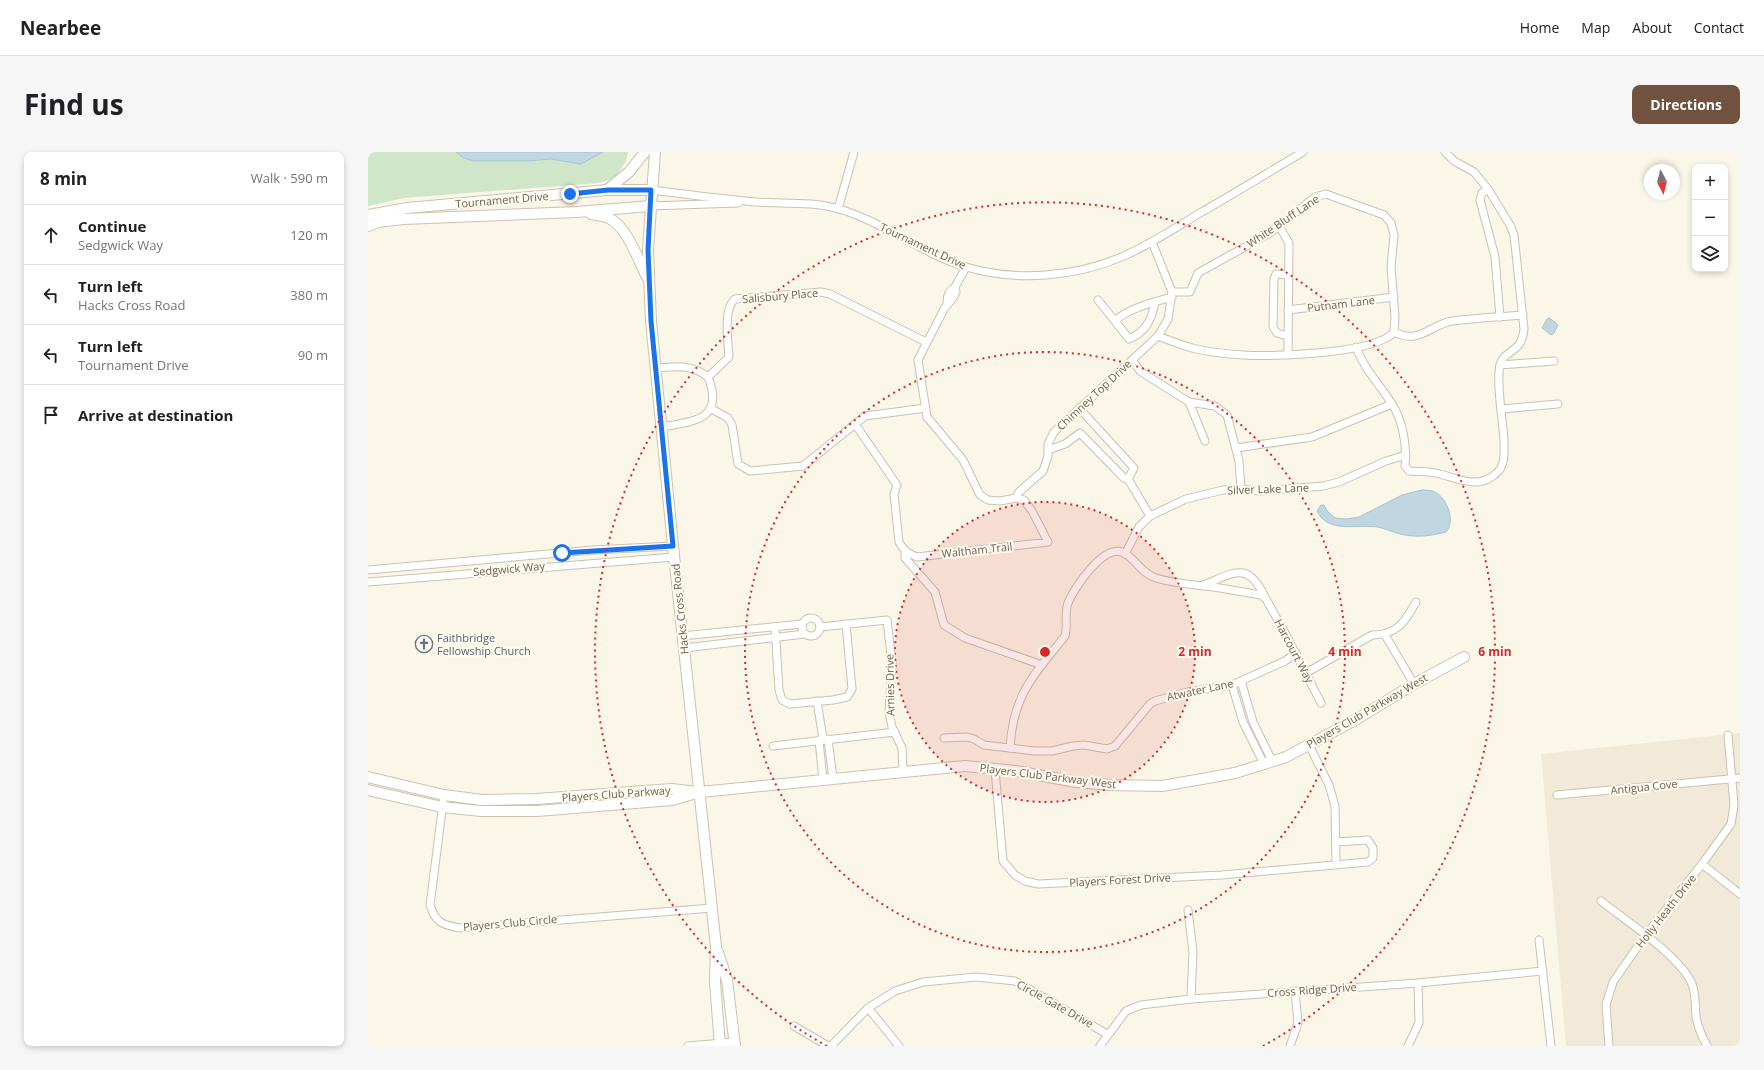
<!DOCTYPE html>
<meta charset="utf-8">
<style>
body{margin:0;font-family:"Open Sans",sans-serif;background:#f6f6f6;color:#202124}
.controls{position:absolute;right:12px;top:12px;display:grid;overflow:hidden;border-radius:8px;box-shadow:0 2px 6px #0003}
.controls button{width:36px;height:36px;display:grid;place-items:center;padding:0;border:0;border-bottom:1px solid #e0e0e0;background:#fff;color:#202124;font:20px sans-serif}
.compass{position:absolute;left:1276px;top:12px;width:36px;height:36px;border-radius:50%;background:#fff;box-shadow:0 2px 6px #0003;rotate:173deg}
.stop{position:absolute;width:12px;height:12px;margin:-9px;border:3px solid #1a73e8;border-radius:50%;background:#fff}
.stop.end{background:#1a73e8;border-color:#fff;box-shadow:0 1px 4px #0008}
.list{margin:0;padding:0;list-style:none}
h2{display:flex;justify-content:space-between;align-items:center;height:52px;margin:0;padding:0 16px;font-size:17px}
h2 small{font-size:13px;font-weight:400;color:#757577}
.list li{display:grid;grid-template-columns:26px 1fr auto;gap:12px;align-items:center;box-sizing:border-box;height:60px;padding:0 16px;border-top:1px solid #e0e0e0}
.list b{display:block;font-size:15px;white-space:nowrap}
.list p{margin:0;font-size:13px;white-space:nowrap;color:#757577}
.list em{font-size:13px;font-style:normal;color:#757577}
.icon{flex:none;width:22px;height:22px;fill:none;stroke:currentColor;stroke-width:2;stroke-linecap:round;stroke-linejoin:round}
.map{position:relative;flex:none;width:1372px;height:894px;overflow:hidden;border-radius:8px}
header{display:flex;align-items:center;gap:24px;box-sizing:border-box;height:56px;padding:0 20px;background:#fff;border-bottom:1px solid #e0e0e0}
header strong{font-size:19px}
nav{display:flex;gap:22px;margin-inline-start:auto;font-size:14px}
.intro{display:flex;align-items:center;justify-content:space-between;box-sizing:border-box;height:96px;padding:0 24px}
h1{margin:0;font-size:28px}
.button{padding:10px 18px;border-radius:8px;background:#71523e;color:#fff;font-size:14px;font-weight:700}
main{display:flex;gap:24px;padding:0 24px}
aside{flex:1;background:#fff;border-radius:8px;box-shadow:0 2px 6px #0003}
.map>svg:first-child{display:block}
</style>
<header>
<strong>Nearbee</strong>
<nav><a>Home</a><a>Map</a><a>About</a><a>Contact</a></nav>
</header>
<div class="intro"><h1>Find us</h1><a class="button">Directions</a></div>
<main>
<aside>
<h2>8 min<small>Walk · 590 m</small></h2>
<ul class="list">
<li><svg class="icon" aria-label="ahead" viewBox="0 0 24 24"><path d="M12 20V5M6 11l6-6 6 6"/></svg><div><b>Continue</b><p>Sedgwick Way</p></div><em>120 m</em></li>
<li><svg class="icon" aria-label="left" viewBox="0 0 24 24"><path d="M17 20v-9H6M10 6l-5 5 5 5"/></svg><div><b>Turn left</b><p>Hacks Cross Road</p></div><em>380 m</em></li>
<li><svg class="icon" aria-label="left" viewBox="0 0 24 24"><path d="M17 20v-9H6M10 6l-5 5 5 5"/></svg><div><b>Turn left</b><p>Tournament Drive</p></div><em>90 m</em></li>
<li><svg class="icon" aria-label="arrive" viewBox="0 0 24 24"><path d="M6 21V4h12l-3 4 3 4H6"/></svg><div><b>Arrive at destination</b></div></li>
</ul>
</aside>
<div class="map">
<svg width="1372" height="894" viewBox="0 0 1372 894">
<rect width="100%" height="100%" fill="#faf7e9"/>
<!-- residential -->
<polygon fill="#f1ead8" points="1372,581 1372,894 1198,894 1173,602"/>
<!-- green -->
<polygon fill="#d0e6c9" points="0,0 260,0 258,9 247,26 231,31 36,46 0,54"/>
<!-- water -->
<g fill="#c0d7e2" stroke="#a7c4d2">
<polygon points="88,0 235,0 213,12 183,7 159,9 106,9 96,6"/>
<polygon points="1181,166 1188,171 1190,173 1186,181 1183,183 1174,176 1179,167"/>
<path d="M1054,338C1058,338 1063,338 1067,340C1079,346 1088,369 1078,380C1063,384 1048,386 1032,382C1024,380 1017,376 1009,375C989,372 960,382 949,359L953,353H956L960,360L967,366L979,367L991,365L1034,343Z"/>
</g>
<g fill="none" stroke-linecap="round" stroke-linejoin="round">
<defs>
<g id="street">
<polyline points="1077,0 1086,9 1106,20 1120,37 1114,41 1112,48 1127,105 1132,165"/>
<path d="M283,38C318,42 353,47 388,50C415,52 444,49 471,57C516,70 554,102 598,115C649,130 708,125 756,104C783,92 807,76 832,61C867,41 901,20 935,0"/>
<polyline points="282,54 370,51"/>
<polyline points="470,57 486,0"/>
<polyline points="911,74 921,91 920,203"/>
<polyline points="804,140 822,140 830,121 902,81 947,45 958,42 1016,63 1023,71 1026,83 1023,115 1027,165 1026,180"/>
<polyline points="730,148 747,169"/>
<path d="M787,150C784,167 778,180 761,187L747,169C760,156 787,150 804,145"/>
<path d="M579,151C579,144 581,138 587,135"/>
<polyline points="920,158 1026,145"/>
<path d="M790,184C801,188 813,193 824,196C840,200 859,202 875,203C904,205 1008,202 1026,180C1052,193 1061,173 1084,169C1107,166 1131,165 1155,163"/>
<polyline points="919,184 909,181 905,175 906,127 908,122 920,123"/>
<path d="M988,195C997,219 1011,231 1024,252C1035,269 1039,294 1037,314L1041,319C1051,320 1062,319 1072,322C1084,325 1097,331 1110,330C1119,329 1131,322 1134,313C1137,306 1136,297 1136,289C1135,269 1128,232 1132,213C1135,198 1154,202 1156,177L1146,83L1142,73L1120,37"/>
<polyline points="764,208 772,219 821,250 847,254 859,263 871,309 873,337"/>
<polyline points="1132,213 1186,209"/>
<path d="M287,216C308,215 322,211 340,225C357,268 326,269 294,275"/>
<path d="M340,225L361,205C360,191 355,156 367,147L453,140L462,142L558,190"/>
<polyline points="821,250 837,289"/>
<polyline points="342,256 360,266 364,273 370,312 382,319 435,314 497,264 558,256"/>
<polyline points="711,256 766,316 760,327"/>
<polyline points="1134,257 1190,252"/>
<path d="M487,272L529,333L526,342L531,390C535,398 540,402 549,405L680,390L664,359L656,348L648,346L632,349L620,348L612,343L595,308L559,265L550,208L576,157L585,146L588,140L587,135L598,115"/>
<polyline points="868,296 944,285 1024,252"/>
<polyline points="680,298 697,292 712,281 756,326 760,327"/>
<polyline points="760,327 782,364"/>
<polyline points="648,346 651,340 675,319 680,304 680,292 686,280 790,184 800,167 804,140 784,90"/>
<polyline points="537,399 537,406 567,440 576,473 597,486 674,513"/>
<polyline points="757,402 771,375 782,364 818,347 855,338 873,337 892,339 955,334 971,330 1018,309 1038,303"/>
<polyline points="0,418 225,398 305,394"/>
<polyline points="0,430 306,405"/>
<path d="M835,433C867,421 879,408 897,445"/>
<circle cx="443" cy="475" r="9"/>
<polyline points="407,475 411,538 414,548 422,552 465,548 479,545 484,537 478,472"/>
<polyline points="452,475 519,468 524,511 521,560 524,575 534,596 535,620"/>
<polyline points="1017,483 1046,532"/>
<polyline points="314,484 434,472"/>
<polyline points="316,496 437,482"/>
<path d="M938,521L1004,483C1029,483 1037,470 1048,450"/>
<polyline points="873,529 885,570 904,609"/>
<polyline points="864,533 875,570 896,612"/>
<polyline points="449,549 455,587"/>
<polyline points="576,586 599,585 606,587 616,593 666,599 684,599 705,594 716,593 739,597 747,594 782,552 787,549 820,540 864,533 917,509 928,501"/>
<polyline points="460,587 465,627"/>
<polyline points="451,588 455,628"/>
<polyline points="941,593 961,633 967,654 968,712"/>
<polyline points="405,594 527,580"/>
<path d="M642,596C645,543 665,524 697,484C700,473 696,462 700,451C706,436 735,393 754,400C767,405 772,421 788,426C804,431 820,432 836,434C855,436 874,440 893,443L898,447L917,481L953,551"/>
<polyline points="627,618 635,709 647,723 657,729 670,732 854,723 1000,710 1005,706 1005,696 1000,688 968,690"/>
<path d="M76,643L62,753C67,770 74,773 92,776L344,756"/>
<polyline points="1189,643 1372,626"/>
<polyline points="1334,712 1372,742"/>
<path d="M1233,749C1257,768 1312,804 1324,832C1328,842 1327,854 1328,865C1330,875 1334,885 1339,894"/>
<polyline points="820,758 825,800 823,847"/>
<polyline points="1171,788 1183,894"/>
<polyline points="500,856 531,894"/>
<polyline points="426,874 460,894"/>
<polyline points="320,894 367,890"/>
<polyline points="463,894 500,856 527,839 555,830 608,825 647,829 739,882"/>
<polyline points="732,894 758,859 773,853 823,847 1050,831 1175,819"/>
<polyline points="922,894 930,871 927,839"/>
<polyline points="1040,894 1051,871 1050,831"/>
<polyline points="1241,894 1238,853 1245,830 1277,784 1334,712 1363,672 1366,653 1360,583"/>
</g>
<g id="secondary">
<polyline points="287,0 280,98 283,169 305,394 348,795 347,830 352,894"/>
<polyline points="239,38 261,20 277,0"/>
<path d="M223,62C228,63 236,64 241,66C260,76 270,108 280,127"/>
<polyline points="0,63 39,56 239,38 283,38"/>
<polyline points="0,74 10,70 35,67 209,60 282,54"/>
<polyline points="0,625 76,643 114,648 168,647 304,637 328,640"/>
<polyline points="0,638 74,655 113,659 169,659 304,648 332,640 597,614 648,619 708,630 742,633 794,634 834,627 867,621 918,605 989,567 1046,532 1096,505"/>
<polyline points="350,800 359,828 367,894"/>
</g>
</defs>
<!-- street casing -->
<use href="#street" stroke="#cbc1b0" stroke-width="9"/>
<!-- secondary casing -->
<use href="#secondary" stroke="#cdc2ae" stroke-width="12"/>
<!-- street -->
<use href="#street" stroke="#fff" stroke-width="7"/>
<!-- secondary -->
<use href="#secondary" stroke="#fff" stroke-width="10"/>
</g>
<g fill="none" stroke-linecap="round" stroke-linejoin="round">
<!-- route -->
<polyline stroke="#1a73e8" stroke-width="5" points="194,401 305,394 283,169 280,98 283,38 240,38 202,42"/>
</g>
<!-- distance rings -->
<circle cx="677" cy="500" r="150" fill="#d62828" fill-opacity=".12"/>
<g fill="none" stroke="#d62828" stroke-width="2" stroke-dasharray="2 4">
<circle cx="677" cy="500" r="150"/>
<circle cx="677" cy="500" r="300"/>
<path d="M459 894A450 450 0 1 1 895 894"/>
</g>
<!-- icons -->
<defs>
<symbol id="church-ring" viewBox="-11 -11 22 22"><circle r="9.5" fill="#fdfaef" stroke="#6b7280" stroke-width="1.5"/><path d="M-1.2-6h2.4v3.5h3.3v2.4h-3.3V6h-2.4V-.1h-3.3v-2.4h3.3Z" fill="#6b7280"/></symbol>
</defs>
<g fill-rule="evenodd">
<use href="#church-ring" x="46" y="482" width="20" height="20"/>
</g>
<g text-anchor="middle" stroke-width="4" stroke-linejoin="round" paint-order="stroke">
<!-- street labels -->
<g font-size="11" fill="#726250" stroke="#fdfaef">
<text transform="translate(134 48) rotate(-5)" y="4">Tournament Drive</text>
<text transform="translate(915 69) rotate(-34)" y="4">White Bluff Lane</text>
<text transform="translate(555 94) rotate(25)" y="4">Tournament Drive</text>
<text transform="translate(412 144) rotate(-5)" y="4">Salisbury Place</text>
<text transform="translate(973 152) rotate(-7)" y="4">Putnam Lane</text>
<text transform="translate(726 243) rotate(-43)" y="4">Chimney Top Drive</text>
<text transform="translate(900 337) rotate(-2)" y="4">Silver Lake Lane</text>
<text transform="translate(609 398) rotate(-6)" y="4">Waltham Trail</text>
<text transform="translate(141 417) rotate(-5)" y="4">Sedgwick Way</text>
<text transform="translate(312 457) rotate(-96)" y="4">Hacks Cross Road</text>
<text transform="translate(926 499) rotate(62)" y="4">Harcourt Way</text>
<text transform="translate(522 533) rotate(-91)" y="4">Arnies Drive</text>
<text transform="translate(832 538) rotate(-12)" y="4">Atwater Lane</text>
<text transform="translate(999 559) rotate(-30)" y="4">Players Club Parkway West</text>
<text transform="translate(680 624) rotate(7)" y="4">Players Club Parkway West</text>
<text transform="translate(1276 635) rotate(-6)" y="4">Antigua Cove</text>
<text transform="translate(248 642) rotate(-4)" y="4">Players Club Parkway</text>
<text transform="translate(752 728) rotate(-3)" y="4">Players Forest Drive</text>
<text transform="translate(1298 759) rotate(-52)" y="4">Holly Heath Drive</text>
<text transform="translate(142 771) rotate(-5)" y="4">Players Club Circle</text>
<text transform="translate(944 838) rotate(-4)" y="4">Cross Ridge Drive</text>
<text transform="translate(687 852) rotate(29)" y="4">Circle Gate Drive</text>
</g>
<!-- worship labels -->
<g font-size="11" fill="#5b616d" stroke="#fdfaef" text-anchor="start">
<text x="69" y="490">Faithbridge<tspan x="69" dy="13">Fellowship Church</tspan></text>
</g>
</g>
<circle cx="677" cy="500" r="6" fill="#d62828" stroke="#fdfaef" stroke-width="2"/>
<g font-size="12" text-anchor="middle" font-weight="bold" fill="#d62828" stroke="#fdfaef" stroke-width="4" stroke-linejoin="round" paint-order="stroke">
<text x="827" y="504">2 min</text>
<text x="977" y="504">4 min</text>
<text x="1127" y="504">6 min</text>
</g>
</svg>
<div class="controls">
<button>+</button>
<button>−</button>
<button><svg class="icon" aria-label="layers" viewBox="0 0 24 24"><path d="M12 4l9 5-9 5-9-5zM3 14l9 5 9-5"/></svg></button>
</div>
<svg class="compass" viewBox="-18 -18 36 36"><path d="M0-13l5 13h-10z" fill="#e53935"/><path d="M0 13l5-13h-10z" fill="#757577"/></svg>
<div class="stop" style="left:194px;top:401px"></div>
<div class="stop end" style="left:202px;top:42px"></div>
</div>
</main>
